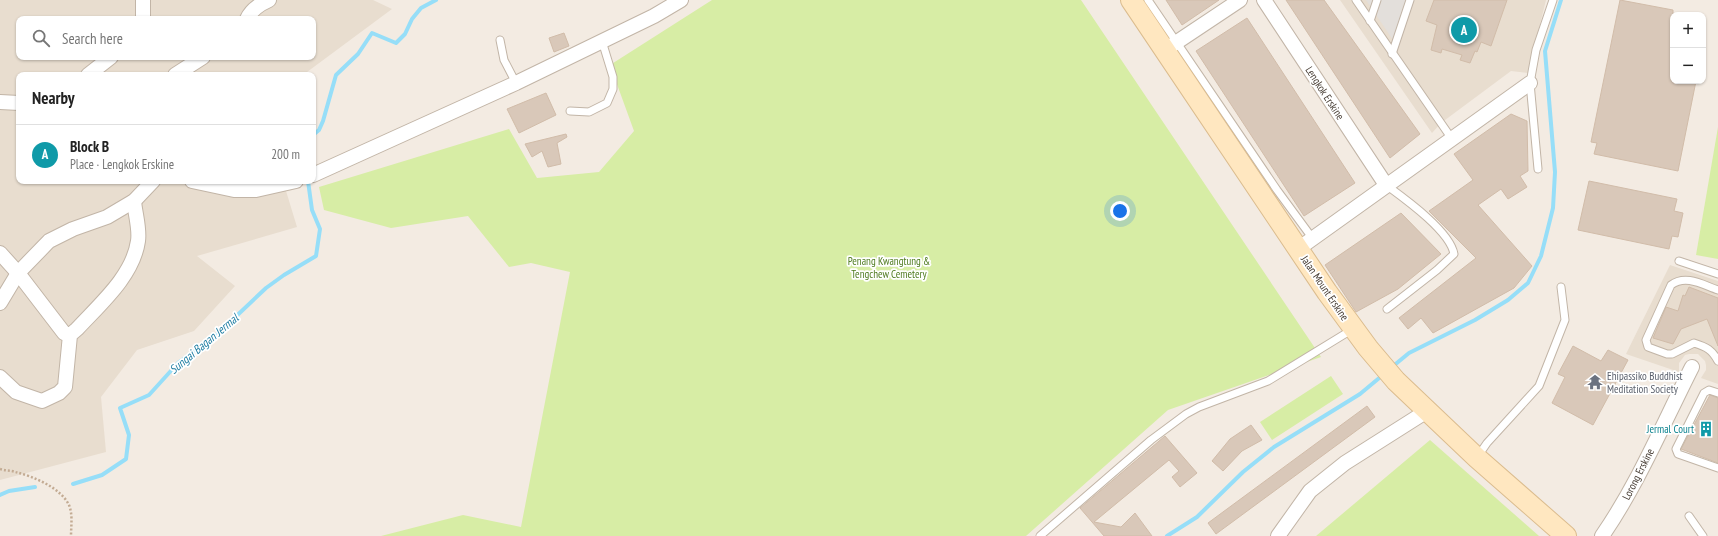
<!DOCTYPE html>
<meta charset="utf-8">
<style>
body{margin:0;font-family:"PT Sans Narrow",sans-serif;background:#f6f6f6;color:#222}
.controls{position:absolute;right:12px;top:12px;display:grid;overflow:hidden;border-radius:8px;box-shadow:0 1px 3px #0004}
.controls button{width:36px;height:36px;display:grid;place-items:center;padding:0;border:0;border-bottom:1px solid #e0e0e0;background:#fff;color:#222;font:20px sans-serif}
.you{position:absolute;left:1120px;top:211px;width:14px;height:14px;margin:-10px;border:3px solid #fff;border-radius:50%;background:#1a73e8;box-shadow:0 0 0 6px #1a73e833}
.badge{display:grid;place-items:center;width:26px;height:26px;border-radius:50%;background:#2563eb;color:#fff;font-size:13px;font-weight:700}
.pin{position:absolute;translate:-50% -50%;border:2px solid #fff;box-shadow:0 1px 4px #0006}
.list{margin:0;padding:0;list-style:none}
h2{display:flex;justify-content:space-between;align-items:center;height:52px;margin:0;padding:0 16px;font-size:17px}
h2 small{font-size:13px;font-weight:400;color:#767676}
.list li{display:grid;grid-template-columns:26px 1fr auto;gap:12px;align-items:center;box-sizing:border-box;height:60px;padding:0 16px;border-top:1px solid #e0e0e0}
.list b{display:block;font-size:15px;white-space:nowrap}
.list p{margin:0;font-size:13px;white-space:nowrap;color:#767676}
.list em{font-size:13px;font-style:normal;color:#767676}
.icon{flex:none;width:22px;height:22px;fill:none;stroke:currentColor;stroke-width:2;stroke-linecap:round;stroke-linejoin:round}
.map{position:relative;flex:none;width:1718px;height:536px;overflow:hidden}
.search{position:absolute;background:#fff;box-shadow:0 1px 3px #0004;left:16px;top:16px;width:300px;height:44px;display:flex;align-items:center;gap:10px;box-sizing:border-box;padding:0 14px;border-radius:8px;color:#767676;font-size:15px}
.panel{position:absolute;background:#fff;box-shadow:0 1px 3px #0004;left:16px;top:72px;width:300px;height:112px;border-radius:8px}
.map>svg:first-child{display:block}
</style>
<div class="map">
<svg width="1718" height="536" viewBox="0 0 1718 536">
<rect width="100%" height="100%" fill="#f3ebe2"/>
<!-- residential -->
<g fill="#e8ddcf" fill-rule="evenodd">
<path d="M0,0H373L392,9L303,75H19V181H283L297,227L197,256L235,286L194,331L137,350L101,397L106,452L0,480ZM19,19H313V57H19Z"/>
<polygon points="1340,0 1546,0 1528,73 1511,71 1441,123 1432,133"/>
<polygon points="1670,265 1718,281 1718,384 1701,378 1706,370 1706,365 1705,361 1698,354 1689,354 1685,355 1679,363 1679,372 1626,354"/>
</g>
<!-- green -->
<g fill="#d7eda5">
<polygon points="712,0 1081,0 1321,357 1168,410 1026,536 381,536 463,515 521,527 570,272 531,263 509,267 468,216 391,228 324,210 319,187 509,129 537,178 599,172 634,131 610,65"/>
<polygon points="1718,127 1718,259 1696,255"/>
<polygon points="1331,376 1343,394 1272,440 1260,422"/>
<polygon points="1430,440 1539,536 1316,536"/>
</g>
<!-- parking -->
<polygon fill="#e3dfdb" points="1366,0 1412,0 1397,46"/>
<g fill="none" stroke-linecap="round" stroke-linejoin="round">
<!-- stream -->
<g stroke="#96def8" stroke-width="4">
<polyline points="313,135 319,130 323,121 336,75 358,54 372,33 396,43 405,34 412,19 421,8 436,0"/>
<polyline points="1392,367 1409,353 1475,320 1508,300 1528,283 1541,256 1553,208 1555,172 1545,51 1561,0"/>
<polyline points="73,484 102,475 126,459 129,435 120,408 149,395 178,363 211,340 266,288 284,275 316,256 320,229 312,210 308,181"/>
<polyline points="0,495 9,491 35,487"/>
<polyline points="1167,536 1197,517 1243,472 1274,447 1360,394 1384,374"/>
</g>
</g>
<!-- building -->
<g fill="#d9c8b9" stroke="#d1bca9">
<polygon points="1166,0 1219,0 1182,25"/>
<polygon points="1286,0 1324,0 1420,134 1390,158"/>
<polygon points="1434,0 1507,0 1491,46 1481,42 1477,52 1475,51 1470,63 1460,60 1462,55 1442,49 1441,53 1431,50 1437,25 1426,21"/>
<polygon points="1620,0 1673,10 1673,81 1696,81 1678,171 1594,154 1597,143 1591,142"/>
<polygon points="1247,18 1355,183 1304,216 1196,51"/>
<polygon points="564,33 569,46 554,52 549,38"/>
<polygon points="546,93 556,115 519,133 507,109"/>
<polygon points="1511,114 1527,121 1528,171 1520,176 1527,187 1508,199 1501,189 1478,205 1532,266 1514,288 1433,333 1421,318 1408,329 1399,318 1476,258 1429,211 1473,180 1454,154"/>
<polygon points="566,134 567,137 557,143 561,164 548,167 542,151 532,157 525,144"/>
<polygon points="1589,181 1677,199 1674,211 1683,213 1678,237 1672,236 1669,249 1578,230"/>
<polygon points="1401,213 1441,254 1398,289 1356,312 1325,265"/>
<polygon points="1689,287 1718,298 1718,346 1707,319 1681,329 1673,344 1653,338 1666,307 1678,311 1683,295 1685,296"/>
<polygon points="1573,346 1601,361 1608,350 1628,360 1593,425 1552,403 1565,377 1558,374"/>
<polygon points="1710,395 1718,398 1718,463 1681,449"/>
<polygon points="1367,406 1375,417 1216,534 1208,523"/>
<polygon points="1251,425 1262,440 1242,451 1223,471 1212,461 1230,439"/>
<polygon points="1165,436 1197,473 1180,487 1172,477 1179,471 1169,460 1094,522 1121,527 1135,513 1152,536 1104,536 1080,508"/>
</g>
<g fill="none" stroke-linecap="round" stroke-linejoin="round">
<defs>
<g id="lane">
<polyline points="1148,0 1277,190 1313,239"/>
<polyline points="1356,0 1452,139"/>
<polyline points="1370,21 1377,0"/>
<polyline points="500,40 504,60 516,83"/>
<polyline points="1392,54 1410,0"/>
<polyline points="570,111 589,112 607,103 613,89 613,77 602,41"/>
<polyline points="1538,169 1530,83 1536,50 1553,0"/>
<path d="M1386,185C1405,199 1450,231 1454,254L1437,270L1387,309"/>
<polyline points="1679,261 1718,274"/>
<path d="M1718,290C1703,285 1686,274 1671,285L1646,340L1648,347L1667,354H1672L1694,343C1707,347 1712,350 1718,361"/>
<polyline points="1718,393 1709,390 1704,393 1676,449 1678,454 1718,468"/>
<polyline points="1478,456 1487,443 1539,386 1565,320 1561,287"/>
<polyline points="1689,516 1703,536"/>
<polyline points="1040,536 1151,440 1186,414 1199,407 1268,381 1353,329"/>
</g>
<g id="street">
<polyline points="143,0 143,19"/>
<polyline points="1264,0 1386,185"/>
<path d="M247,19C251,10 260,4 269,0"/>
<polyline points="1165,50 1240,0"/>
<polyline points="88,75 111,57"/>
<polyline points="175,75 203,57"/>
<polyline points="0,102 19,103"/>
<polyline points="313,175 516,83 654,16 681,0"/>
<polyline points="192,181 234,190 256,190 296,181"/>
<polyline points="1298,249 1530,83"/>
<polyline points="0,253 18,273 64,333 70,335"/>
<polyline points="0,303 18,273 49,241 73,229 107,217 134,201 153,181"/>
<path d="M0,377L16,392L42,401L59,393L65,387L70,335L77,329C100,304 133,276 138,241C140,229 135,213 134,201"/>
<polyline points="1278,536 1310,491 1345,463 1427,411"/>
<path d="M1602,536C1638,484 1663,424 1692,367"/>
</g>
<polyline id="secondary" points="1131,0 1327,292 1368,348 1396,381 1477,458 1566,536"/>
</defs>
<!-- lane casing -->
<use href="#lane" stroke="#c2b5a7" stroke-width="9"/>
<!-- street casing -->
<use href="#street" stroke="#c2b5a7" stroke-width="16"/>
<!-- secondary casing -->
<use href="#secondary" stroke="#dbbc8e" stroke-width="22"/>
<!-- path -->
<path stroke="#c3ab93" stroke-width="2.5" stroke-dasharray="2 2" stroke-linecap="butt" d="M0,469C5,471 10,470 15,472C33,476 61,488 69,505C73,515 71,526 71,536"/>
<!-- lane -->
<use href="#lane" stroke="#fff" stroke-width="7"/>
<!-- street -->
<use href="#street" stroke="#fff" stroke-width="14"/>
<!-- secondary -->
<use href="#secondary" stroke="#ffe7c0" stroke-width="20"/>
</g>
<!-- icons -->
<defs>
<symbol id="temple-bare" viewBox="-9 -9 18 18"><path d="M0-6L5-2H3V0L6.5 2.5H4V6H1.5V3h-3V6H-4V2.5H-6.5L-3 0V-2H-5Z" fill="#6b7280" stroke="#fff" stroke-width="2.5" paint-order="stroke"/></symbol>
<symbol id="building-bare" viewBox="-9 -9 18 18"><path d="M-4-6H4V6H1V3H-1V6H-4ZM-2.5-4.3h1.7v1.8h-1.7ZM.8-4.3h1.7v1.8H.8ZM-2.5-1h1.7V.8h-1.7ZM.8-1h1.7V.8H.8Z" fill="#0f9aa8" stroke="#fff" stroke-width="2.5" paint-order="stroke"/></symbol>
</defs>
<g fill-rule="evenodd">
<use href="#temple-bare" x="1584" y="371" width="22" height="22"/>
<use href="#building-bare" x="1695" y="418" width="22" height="22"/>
</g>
<g text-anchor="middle" stroke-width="3.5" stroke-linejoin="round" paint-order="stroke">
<!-- street labels -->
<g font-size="11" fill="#453b32" stroke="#fff">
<text transform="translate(1325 93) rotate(57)" y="4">Lengkok Erskine</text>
<text transform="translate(1325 288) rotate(56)" y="4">Jalan Mount Erskine</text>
<text transform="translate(1638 474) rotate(-63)" y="4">Lorong Erskine</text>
</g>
<!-- park labels -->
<g font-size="11" fill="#507c20" stroke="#fff">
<text x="889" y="265">Penang Kwangtung &amp;<tspan x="889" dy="13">Tengchew Cemetery</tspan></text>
</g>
<!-- worship labels -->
<g font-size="11" fill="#5b616d" stroke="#fff" text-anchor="start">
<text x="1607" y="380">Ehipassiko Buddhist<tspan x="1607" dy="13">Meditation Society</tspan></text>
</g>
<!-- culture labels -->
<g font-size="11" fill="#0d838f" stroke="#fff" text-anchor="end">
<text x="1694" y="433">Jermal Court</text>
</g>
<!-- water labels -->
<g font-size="12" font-style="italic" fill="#1e7da2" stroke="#fff">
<text transform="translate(204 344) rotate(-40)" y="4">Sungai Bagan Jermal</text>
</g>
</g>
</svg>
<div class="controls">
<button>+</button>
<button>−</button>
</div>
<div class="you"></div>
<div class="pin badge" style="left:1464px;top:30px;background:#0f9aa8">A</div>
<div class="search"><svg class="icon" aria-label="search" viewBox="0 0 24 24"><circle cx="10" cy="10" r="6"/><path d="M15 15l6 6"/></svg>Search here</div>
<section class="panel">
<h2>Nearby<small></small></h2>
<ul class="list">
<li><span class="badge" style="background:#0f9aa8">A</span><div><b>Block B</b><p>Place · Lengkok Erskine</p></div><em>200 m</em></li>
</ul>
</section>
</div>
